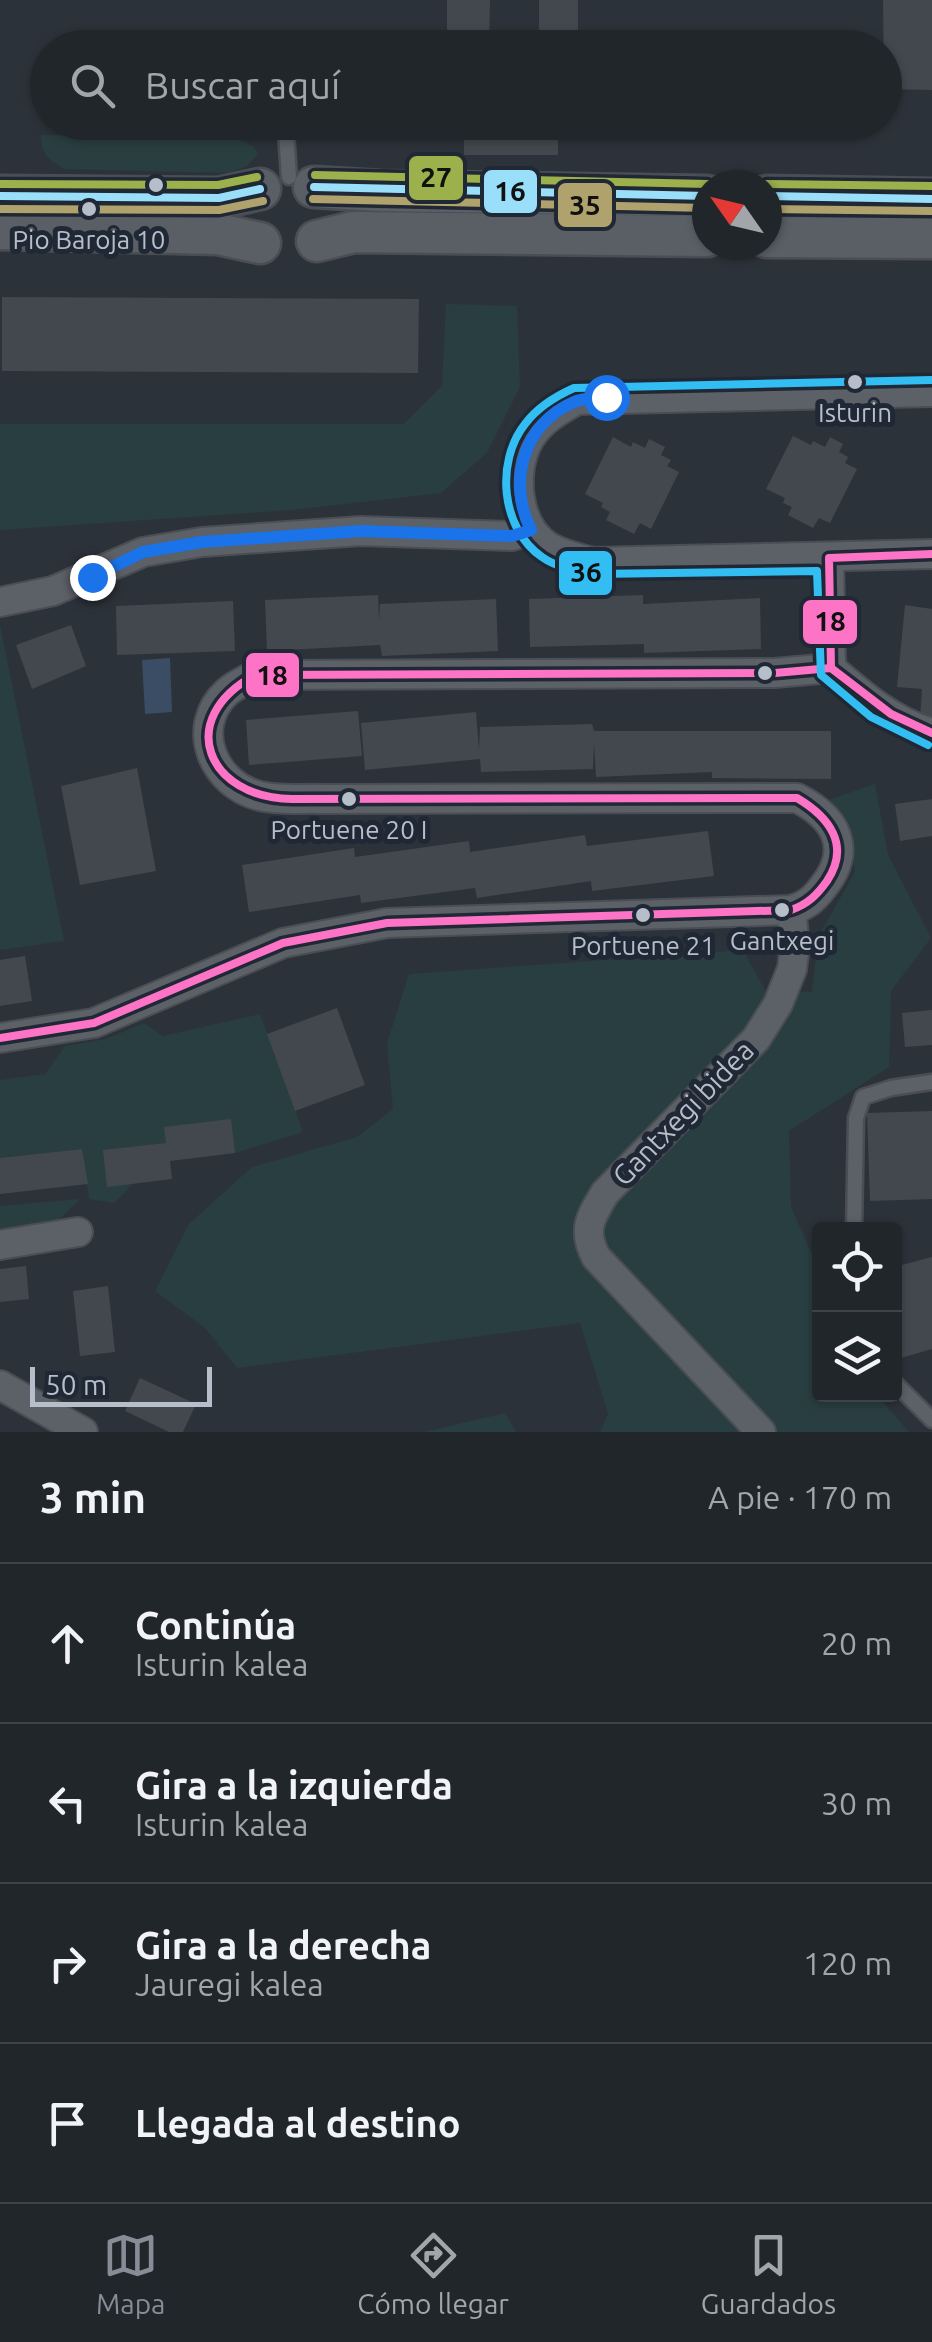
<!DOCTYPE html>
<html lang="es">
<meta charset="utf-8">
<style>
body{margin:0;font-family:Ubuntu,sans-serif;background:#292e33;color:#f1f3f6}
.controls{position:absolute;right:30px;bottom:30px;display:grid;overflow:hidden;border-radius:10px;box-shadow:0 2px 8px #0004}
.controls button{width:90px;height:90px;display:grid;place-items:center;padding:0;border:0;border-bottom:2px solid #3e4347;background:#21262b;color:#f1f3f6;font:50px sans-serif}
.compass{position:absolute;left:692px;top:170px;width:90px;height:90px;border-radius:50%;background:#21262b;box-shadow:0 2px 8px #0004;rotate:304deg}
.scale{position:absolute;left:30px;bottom:25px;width:182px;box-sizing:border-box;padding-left:10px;border:5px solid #b6beca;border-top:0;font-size:28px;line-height:35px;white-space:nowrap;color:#b6beca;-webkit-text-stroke:8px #1f2834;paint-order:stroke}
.stop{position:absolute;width:30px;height:30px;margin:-22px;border:8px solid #1a73e8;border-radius:50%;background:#fff}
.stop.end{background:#1a73e8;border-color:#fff;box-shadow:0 2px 10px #0008}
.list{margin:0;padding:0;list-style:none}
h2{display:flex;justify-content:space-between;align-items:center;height:130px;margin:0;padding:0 40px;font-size:42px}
h2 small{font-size:32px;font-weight:400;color:#a2a5a9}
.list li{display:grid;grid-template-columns:65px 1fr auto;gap:30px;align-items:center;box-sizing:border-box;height:160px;padding:0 40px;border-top:2px solid #3e4347}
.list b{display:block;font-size:38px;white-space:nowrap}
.list p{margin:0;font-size:32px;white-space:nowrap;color:#a2a5a9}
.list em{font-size:32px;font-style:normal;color:#a2a5a9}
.icon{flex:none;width:55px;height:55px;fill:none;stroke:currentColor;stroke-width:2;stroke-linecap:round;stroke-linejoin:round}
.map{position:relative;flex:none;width:932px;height:1432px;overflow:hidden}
.search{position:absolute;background:#21262b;box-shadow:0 2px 8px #0004;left:30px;right:30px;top:30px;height:110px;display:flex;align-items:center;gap:25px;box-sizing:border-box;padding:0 35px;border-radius:55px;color:#a2a5a9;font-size:38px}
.sheet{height:770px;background:#21262b}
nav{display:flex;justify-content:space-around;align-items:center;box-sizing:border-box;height:140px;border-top:2px solid #3e4347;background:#21262b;font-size:28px;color:#a2a5a9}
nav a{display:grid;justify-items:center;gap:5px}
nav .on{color:#868d97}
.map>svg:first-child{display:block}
</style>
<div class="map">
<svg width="932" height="1432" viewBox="0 0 932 1432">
<rect width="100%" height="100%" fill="#2c3239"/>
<!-- green -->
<g fill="#293e40">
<path d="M41,135L235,138L253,146L258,154L247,166L230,173L65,169C49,162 41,153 41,135Z"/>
<polygon points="446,304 517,306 520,387 487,453 441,493 292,510 0,530 0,424 404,424 442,386"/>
<polygon points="0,625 64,941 0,950"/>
<polygon points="875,784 888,855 931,938 891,991 889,1067 789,1131 791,1207 819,1270 820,1394 877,1395 909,1432 600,1432 608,1414 580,1323 237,1368 205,1328 155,1291 189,1224 252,1167 357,1137 393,1109 387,1043 409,974 743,950 765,990 812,992 818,937 855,872 851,841 825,801"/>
<polygon points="260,1014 303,1132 235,1153 230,1119 166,1143 103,1151 134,1183 114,1203 89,1199 82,1149 0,1158 0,1080 45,1074 65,1046 106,1039 144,1023 163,1036"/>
<polygon points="80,1199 52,1226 0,1231 0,1206"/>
<polygon points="505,1413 516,1432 424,1432"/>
</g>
<!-- water -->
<polygon fill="#3b4d64" points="170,658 172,712 145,714 142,660"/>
<!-- building -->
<g fill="#43484e">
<polygon points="447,0 490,0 489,48 447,48"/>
<rect x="539" y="0" width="39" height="48"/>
<polygon points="883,0 932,0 932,90 884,89"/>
<rect x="464" y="122" width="94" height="33"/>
<polygon points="2,297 419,299 418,373 2,371"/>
<polygon points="793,436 811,445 813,441 825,447 830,437 843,444 839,452 848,457 845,463 857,469 830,523 819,518 813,528 788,515 792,507 783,503 785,498 766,489"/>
<polygon points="613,437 631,447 633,442 645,448 649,439 665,447 661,455 671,460 667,466 679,472 651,529 640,523 634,534 606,520 610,512 601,507 603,503 585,494"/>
<polygon points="378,595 379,620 380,604 496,599 498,651 382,656 380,645 267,651 265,600"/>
<polygon points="643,595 643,604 760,598 761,649 644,653 644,644 530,647 529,599"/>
<polygon points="233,601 235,651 117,655 116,606"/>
<polygon points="905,605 932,609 932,720 920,719 922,689 897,687"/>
<polygon points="71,625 86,666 32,689 16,645"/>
<polygon points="358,711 362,756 249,765 246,720"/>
<polygon points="476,712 479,750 480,727 592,724 594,731 831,731 831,779 712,778 712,772 596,777 594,743 593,769 481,772 480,759 365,770 361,723"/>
<polygon points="137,768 156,871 80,885 61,786"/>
<polygon points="932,799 932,836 900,841 895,804"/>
<polygon points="708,831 714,876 592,891 591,881 477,898 475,888 361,903 360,895 249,912 242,865 354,848 355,857 469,841 470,852 585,835 587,846"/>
<polygon points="25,956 32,1001 0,1006 0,960"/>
<polygon points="337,1008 365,1085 295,1111 267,1034"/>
<polygon points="932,1010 932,1045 905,1047 902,1013"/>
<polygon points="932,1111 932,1199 870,1201 867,1113"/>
<polygon points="231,1119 235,1153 170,1161 172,1179 107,1187 103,1150 166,1143 164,1127"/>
<polygon points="82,1149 88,1184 0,1194 0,1158"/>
<polygon points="932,1257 932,1349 894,1360 894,1267"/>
<polygon points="26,1266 29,1299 0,1302 0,1269"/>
<polygon points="108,1286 115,1352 80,1356 73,1291"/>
<polygon points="140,1378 196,1404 183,1432 169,1432 125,1411"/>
</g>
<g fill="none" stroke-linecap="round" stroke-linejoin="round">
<defs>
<g id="lane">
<polyline points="289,177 286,131 297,123"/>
<polyline points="854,1230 856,1118 863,1097 891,1088 932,1082"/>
<polyline points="894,1382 932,1420"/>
</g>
<g id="street">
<path d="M932,392L577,400C559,410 540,421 529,440C511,472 516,526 549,547C563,555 578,558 593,562L932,554"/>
<path d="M829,558L831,668C862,695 892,721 932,733"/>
<polyline points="0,602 53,591 143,552 202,542 361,531 512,536 531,530"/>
<path d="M0,1038L94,1023L283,943L387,923L791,910C806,906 814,899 823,887C853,850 837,818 797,798L323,799C304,798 279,801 260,796C213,785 189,727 227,692C235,685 246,680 255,675L775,673L831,668"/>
<polyline points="0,1245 78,1232"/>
<polyline points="0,1385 83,1432"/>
<path d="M761,1432L596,1257C582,1230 590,1218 605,1193L756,1039L778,1004L792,969L795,945L791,910"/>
</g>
<g id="secondary">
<polyline points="314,187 380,191 707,196"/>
<polyline points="0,196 219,198 260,189"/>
<polyline points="767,196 932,199"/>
<polyline points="0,229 218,234 260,243"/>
<polyline points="767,237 932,238"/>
<polyline points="317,241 354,232 707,236"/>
</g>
</defs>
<!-- lane casing -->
<use href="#lane" stroke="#4a4e54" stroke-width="19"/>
<!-- street casing -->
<use href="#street" stroke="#4a4e54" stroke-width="32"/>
<!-- secondary casing -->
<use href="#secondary" stroke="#4a4e54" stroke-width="45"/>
<!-- lane -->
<use href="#lane" stroke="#5c6067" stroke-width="14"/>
<!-- street -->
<use href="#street" stroke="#5c6067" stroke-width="28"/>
<!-- secondary -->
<use href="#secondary" stroke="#5a5f66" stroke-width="40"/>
<defs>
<g id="bus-1">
<polyline points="932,554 829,558 831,668 891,714 932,733"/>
<path d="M0,1038L94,1023L283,943L387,923L791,910C808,904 817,895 827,881C851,845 829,817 797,798L292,799C207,798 174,719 255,675L775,673L831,668"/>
</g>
<g id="bus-2">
<polyline points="314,187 707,196"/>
<polyline points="0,196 219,198 260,189"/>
<polyline points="767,196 932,199"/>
</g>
<g id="bus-3">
<polyline points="313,199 707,208"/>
<polyline points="0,209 219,210 263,201"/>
<polyline points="767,209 932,211"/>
</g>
<g id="bus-4">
<polyline points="315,175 707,184"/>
<polyline points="0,184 218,185 257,177"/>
<polyline points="767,184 932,186"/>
</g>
<path id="bus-5" d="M928,745L871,717L821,675L817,571L593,574C576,571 556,567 542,557C501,529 495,462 525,424C537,408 556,396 574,388L932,380"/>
</defs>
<!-- bus-1 casing -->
<use href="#bus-1" stroke="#1f2834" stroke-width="15"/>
<!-- bus-2 casing -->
<use href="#bus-2" stroke="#1f2834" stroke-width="15"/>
<!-- bus-3 casing -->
<use href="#bus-3" stroke="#1f2834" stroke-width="15"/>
<!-- bus-4 casing -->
<use href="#bus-4" stroke="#1f2834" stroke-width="15"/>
<!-- bus-5 casing -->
<use href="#bus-5" stroke="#1f2834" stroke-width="15"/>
<!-- bus-1 -->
<use href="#bus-1" stroke="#fd73c5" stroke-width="8"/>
<!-- bus-2 -->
<use href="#bus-2" stroke="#99dff9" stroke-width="8"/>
<!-- bus-3 -->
<use href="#bus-3" stroke="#afa26d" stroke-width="8"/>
<!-- bus-4 -->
<use href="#bus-4" stroke="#9cb04b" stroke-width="8"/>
<!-- bus-5 -->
<use href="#bus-5" stroke="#33bef3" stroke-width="8"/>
</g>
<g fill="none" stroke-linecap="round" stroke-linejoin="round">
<!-- route -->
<path stroke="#1a73e8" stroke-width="12" d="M92,577L143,552L202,542L361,531L512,536L531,530C507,482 523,424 574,402C583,398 595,398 606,397"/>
</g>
<!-- markers -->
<g fill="#b6beca" stroke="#1f2834" stroke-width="4">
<circle cx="156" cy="185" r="9"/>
<circle cx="89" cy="209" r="9"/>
<circle cx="855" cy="382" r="9"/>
<circle cx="765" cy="673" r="9"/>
<circle cx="349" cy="799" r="9"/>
<circle cx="782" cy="910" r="9"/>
<circle cx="643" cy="915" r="9"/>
</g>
<g text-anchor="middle" stroke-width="10" stroke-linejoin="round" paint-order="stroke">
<!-- bus labels -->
<g font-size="26" fill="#b6beca" stroke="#1f2834">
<text x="89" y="249">Pio Baroja 10</text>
<text x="855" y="422">Isturin</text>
<text x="349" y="839">Portuene 20 I</text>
<text x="782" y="950">Gantxegi</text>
<text x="643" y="955">Portuene 21</text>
</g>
<!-- street labels -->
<g font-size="28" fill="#b6beca" stroke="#1f2834">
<text transform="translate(683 1113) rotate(-46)" y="10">Gantxegi bidea</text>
</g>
</g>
<g stroke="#1f2834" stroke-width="4">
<rect x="407" y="154" width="58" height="48" rx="10" fill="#9cb04b"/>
<rect x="482" y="168" width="57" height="47" rx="10" fill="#99dff9"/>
<rect x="556" y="181" width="58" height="48" rx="10" fill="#afa26d"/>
<rect x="557" y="549" width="57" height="48" rx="10" fill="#33bef3"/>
<rect x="801" y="598" width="58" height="48" rx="10" fill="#fd73c5"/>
<rect x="244" y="651" width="57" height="48" rx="10" fill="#fd73c5"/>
</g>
<g font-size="28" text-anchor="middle" font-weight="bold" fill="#111">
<text x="436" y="187">27</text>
<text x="510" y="201">16</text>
<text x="585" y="215">35</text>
<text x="586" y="582">36</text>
<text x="830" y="631">18</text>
<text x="272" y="685">18</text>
</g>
</svg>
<div class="controls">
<button><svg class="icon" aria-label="locate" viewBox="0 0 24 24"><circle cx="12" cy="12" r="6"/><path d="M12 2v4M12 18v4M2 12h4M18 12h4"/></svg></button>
<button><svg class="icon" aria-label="layers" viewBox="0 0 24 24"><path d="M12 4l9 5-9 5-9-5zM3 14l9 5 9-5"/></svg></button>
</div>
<svg class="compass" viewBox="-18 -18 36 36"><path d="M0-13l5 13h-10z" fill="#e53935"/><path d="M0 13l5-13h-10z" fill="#a2a5a9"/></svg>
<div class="scale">50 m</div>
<div class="stop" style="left:606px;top:397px"></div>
<div class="stop end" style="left:92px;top:577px"></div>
<div class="search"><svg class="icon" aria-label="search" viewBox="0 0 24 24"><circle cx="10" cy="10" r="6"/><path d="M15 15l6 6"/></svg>Buscar aquí</div>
</div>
<section class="sheet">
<h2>3 min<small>A pie · 170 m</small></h2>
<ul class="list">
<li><svg class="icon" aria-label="ahead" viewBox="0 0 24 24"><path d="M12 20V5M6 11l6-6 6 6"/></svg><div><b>Continúa</b><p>Isturin kalea</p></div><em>20 m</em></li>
<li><svg class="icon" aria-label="left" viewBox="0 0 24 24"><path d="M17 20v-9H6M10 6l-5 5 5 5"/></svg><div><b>Gira a la izquierda</b><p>Isturin kalea</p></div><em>30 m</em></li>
<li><svg class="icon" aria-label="right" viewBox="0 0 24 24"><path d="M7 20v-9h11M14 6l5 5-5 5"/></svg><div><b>Gira a la derecha</b><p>Jauregi kalea</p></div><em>120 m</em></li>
<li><svg class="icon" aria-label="arrive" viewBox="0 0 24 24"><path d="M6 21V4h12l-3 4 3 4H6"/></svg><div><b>Llegada al destino</b></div></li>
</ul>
</section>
<nav>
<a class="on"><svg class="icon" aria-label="map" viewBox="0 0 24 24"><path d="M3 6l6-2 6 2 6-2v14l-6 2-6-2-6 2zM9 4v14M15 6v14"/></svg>Mapa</a>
<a><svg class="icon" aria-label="directions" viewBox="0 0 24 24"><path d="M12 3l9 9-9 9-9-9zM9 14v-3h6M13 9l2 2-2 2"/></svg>Cómo llegar</a>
<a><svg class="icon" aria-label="saved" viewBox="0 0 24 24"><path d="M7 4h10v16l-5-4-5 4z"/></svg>Guardados</a>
</nav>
